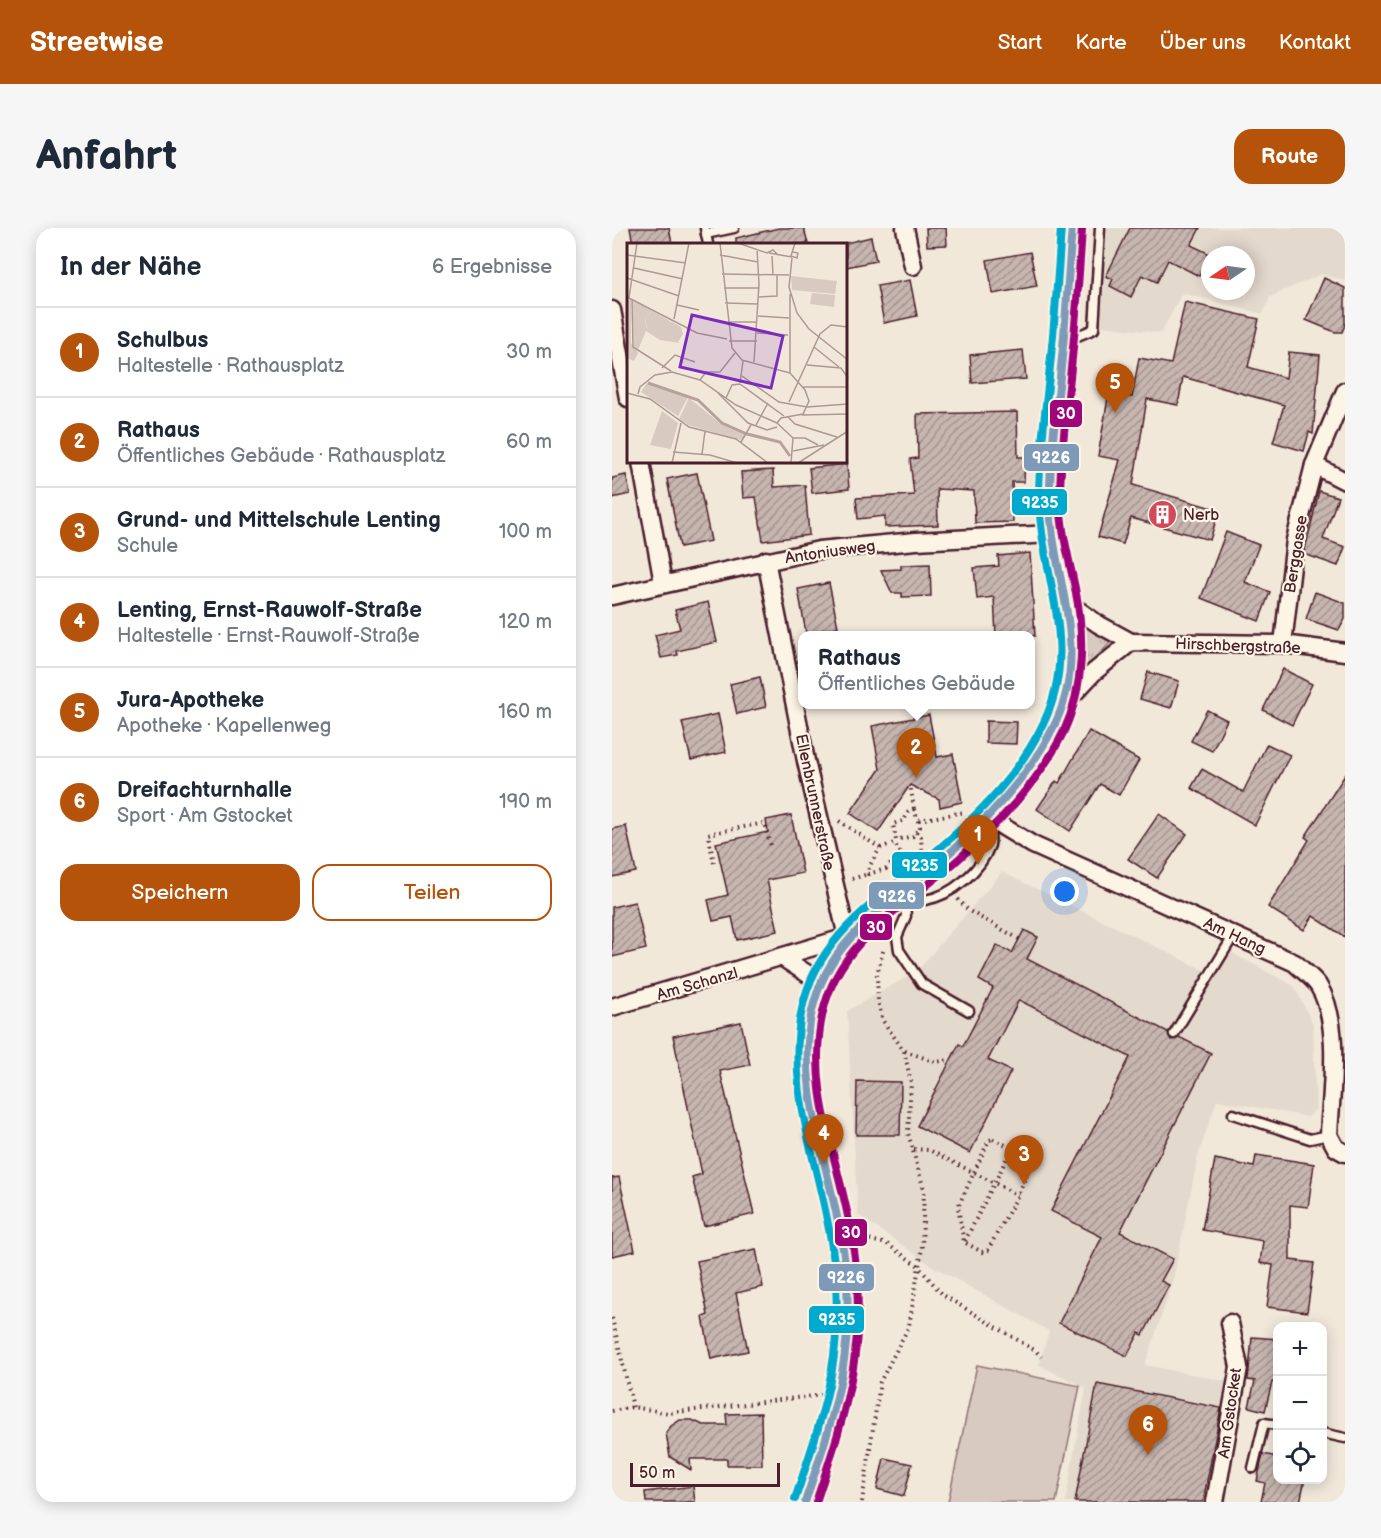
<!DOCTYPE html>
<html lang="de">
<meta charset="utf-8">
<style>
body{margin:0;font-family:"Balsamiq Sans",sans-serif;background:#f6f6f7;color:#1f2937}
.controls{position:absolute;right:18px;bottom:18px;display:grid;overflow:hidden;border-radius:12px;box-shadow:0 3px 15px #0003}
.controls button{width:54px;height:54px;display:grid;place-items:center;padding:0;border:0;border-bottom:2px solid #e0e1e3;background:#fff;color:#1f2937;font:30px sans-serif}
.compass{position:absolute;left:589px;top:18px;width:54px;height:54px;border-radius:50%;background:#fff;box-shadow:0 3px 15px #0003;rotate:257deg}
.scale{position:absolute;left:18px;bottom:15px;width:150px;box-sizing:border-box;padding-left:6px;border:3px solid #4a1f2b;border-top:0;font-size:16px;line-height:21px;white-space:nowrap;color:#4a1f2b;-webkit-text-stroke:4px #fcf5e5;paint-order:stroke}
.you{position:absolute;left:453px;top:664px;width:21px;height:21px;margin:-15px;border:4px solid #fff;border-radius:50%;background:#1a73e8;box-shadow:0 0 0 9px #1a73e833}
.badge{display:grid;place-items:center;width:39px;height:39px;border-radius:50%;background:#b45309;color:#fff;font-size:20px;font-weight:700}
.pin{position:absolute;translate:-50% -50px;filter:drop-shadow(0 2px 3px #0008)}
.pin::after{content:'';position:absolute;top:32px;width:21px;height:18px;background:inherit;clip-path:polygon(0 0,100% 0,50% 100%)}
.popup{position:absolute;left:186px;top:403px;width:237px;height:78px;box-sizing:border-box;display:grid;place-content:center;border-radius:12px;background:#fff;filter:drop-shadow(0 2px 4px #0005);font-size:20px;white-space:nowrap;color:#747a83}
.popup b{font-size:22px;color:#1f2937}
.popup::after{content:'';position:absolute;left:50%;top:100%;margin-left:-12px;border:12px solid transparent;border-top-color:#fff}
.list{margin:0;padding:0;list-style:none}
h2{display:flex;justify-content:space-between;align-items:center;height:78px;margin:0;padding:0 24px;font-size:26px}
h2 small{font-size:20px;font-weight:400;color:#747a83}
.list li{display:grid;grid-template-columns:39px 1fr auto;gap:18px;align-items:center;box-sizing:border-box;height:90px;padding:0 24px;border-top:2px solid #e0e1e3}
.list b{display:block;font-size:22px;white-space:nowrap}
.list p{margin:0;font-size:20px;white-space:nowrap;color:#747a83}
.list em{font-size:20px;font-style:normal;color:#747a83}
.actions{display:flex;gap:12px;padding:18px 24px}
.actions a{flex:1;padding:14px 0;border:2px solid #b45309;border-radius:18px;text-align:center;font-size:21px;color:#b45309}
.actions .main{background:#b45309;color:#fff}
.icon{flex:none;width:33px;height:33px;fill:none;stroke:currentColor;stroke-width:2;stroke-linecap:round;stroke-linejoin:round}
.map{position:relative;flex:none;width:733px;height:1274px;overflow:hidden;border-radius:18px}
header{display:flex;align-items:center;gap:36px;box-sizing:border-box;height:84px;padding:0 30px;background:#b45309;color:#fff}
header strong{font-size:28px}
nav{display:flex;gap:33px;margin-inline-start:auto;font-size:21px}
.intro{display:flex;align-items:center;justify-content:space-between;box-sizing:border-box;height:144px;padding:0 36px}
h1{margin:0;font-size:42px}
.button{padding:15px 27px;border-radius:18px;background:#b45309;color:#fff;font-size:21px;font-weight:700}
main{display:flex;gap:36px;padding:0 36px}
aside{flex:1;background:#fff;border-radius:18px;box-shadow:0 3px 15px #0003}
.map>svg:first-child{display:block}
</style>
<header>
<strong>Streetwise</strong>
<nav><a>Start</a><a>Karte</a><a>Über uns</a><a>Kontakt</a></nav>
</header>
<div class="intro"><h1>Anfahrt</h1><a class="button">Route</a></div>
<main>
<aside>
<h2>In der Nähe<small>6 Ergebnisse</small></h2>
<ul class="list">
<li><span class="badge">1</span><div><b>Schulbus</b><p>Haltestelle · Rathausplatz</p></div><em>30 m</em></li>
<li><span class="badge">2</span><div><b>Rathaus</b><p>Öffentliches Gebäude · Rathausplatz</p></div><em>60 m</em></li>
<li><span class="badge">3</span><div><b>Grund- und Mittelschule Lenting</b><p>Schule</p></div><em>100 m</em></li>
<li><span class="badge">4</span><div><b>Lenting, Ernst-Rauwolf-Straße</b><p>Haltestelle · Ernst-Rauwolf-Straße</p></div><em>120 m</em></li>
<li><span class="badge">5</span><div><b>Jura-Apotheke</b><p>Apotheke · Kapellenweg</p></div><em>160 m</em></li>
<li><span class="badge">6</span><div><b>Dreifachturnhalle</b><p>Sport · Am Gstocket</p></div><em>190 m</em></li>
</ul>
<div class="actions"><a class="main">Speichern</a><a>Teilen</a></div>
</aside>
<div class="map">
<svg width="733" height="1274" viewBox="0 0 733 1274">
<defs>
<pattern id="grass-tufts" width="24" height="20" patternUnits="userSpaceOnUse" patternTransform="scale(1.5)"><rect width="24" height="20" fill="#d8cac0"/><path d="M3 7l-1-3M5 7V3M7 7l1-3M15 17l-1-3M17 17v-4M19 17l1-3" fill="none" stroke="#bbada5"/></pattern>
<pattern id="building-hatch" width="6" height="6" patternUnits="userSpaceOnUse" patternTransform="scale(1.5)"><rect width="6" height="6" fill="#c7b6af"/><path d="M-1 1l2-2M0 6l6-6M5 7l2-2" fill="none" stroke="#a4938f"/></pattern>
</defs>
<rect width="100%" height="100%" fill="#f1e8da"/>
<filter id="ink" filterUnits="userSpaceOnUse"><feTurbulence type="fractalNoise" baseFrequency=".0167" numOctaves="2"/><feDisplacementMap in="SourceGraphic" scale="12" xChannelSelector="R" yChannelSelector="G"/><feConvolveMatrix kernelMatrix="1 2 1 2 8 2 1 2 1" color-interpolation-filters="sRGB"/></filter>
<g filter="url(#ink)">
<!-- built -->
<g fill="#e4d9cd" fill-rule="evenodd">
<path d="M495,0H733V53L709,46L658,69L651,86L570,65L549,105L489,98ZM598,27H634V63H598Z"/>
<polygon points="390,644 596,744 611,720 682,758 701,796 704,881 696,889 605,872 586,928 561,1053 533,1137 619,1154 598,1274 453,1274 474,1160 427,1137 437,1103 322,1039 246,987 235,783 305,743"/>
</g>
<!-- grass -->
<polygon fill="url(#grass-tufts)" stroke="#917476" stroke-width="1.5" points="469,391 501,412 469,445"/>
<!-- pitch -->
<polygon fill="#d8cac0" stroke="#917476" stroke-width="1.5" points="365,1137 468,1158 444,1274 336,1274"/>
<!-- building -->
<g fill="url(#building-hatch)" stroke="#4a1f2b" stroke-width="1.5">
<polygon points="18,0 57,0 60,16 21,16"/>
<polygon points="167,0 192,0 196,16 124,16 124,10"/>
<polygon points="314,0 334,0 335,17 315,18"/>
<polygon points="518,0 588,0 579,17 598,26 587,48 556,32 545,54 530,47 519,69 498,58 501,51 494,48"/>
<polygon points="259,9 264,33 234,39 234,15"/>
<polygon points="418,24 425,58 381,66 375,32"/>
<polygon points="712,50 733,60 733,97 730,104 723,104 694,92"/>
<polygon points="298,52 305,88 272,95 265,58"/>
<polygon points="573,74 647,91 636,139 674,150 677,124 708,127 701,206 697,204 692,223 661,214 672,177 571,149 566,177 535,171 521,257 607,282 598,312 519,290 511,316 486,309 508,232 486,228 497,164 520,169 527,130 559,136"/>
<polygon points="411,122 414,151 360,155 358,127"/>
<polygon points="405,184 406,229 413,229 412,254 400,254 401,294 363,295 362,263 325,261 326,297 273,299 273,288 246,291 244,270 302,267 298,231 306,230 305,186"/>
<polygon points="235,236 237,261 200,265 197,240"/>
<polygon points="161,242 162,259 193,257 197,307 151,313 144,269 131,270 129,244"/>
<polygon points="85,245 99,313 68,319 55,251"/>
<polygon points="14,247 18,266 0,270 0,250"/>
<polygon points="707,263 726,269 711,311 733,319 726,338 692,326"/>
<polygon points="614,304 647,317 633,354 658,364 647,393 589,370"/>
<polygon points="418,325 423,408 384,408 382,369 365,371 362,340 387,338 386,328"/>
<polygon points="318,336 319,368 290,369 290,365 280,365 269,342 289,341 289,337"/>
<polygon points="217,355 226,399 194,405 186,361"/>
<polygon points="703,364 733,375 733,391 727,402 694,391"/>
<polygon points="96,374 105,414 65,423 66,427 49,430 43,407 68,401 63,382"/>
<polygon points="671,441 700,456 680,497 651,482"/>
<polygon points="536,444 567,453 559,480 528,471"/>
<polygon points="148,449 154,479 125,486 118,456"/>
<polygon points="595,482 615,492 600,523 579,513"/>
<polygon points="106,486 114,524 79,532 70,494"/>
<polygon points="317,487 325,529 341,526 350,574 328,579 327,571 298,557 266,604 238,585 268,541 260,498"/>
<polygon points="374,493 405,494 404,516 374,515"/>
<polygon points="477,503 527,532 507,567 488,556 458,603 425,581 444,553 447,555"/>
<polygon points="655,516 678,527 643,597 579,560 590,541 631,564"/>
<polygon points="733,547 733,709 701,688 692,702 656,679 697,612 693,609"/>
<polygon points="547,586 575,606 545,650 516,631"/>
<polygon points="179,587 191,645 155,652 166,703 125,712 120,689 101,693 96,672 116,667 104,615 156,604 154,592"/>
<polygon points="14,598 24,644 0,649 0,601"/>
<polygon points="23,674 34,721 0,729 0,679"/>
<polygon points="412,702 426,709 415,731 556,804 559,812 567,809 599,825 508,1004 561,1031 549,1053 557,1057 531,1107 527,1105 515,1128 447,1095 490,1009 439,983 518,829 407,772 376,832 399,843 358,925 305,898 347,816 351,818 381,760 367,752 385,717 400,725"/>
<polygon points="129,794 138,837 108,843 142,986 92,998 80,949 90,946 61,808"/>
<polygon points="245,853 289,854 288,907 244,907"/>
<polygon points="644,927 702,936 696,979 678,977 678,1032 702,1035 695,1084 655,1079 661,1037 648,1035 651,1013 590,1002 603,931 642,939"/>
<polygon points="7,949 23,1023 0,1028 0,950"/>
<polygon points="144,1021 151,1059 124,1065 136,1123 99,1131 91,1089 96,1087 85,1033"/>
<polygon points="640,1109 666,1111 666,1155 660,1154 653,1183 637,1179 643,1153 636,1152"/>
<polygon points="485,1156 609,1180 591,1274 463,1274"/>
<polygon points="149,1185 150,1237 115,1237 115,1231 78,1231 79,1242 58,1229 54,1205 59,1198 68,1192 80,1192 91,1197 115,1197 114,1186"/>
<polygon points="651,1226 666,1229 666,1251 693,1251 688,1274 649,1274 653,1255 645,1253"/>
<polygon points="272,1230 300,1236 292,1268 265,1261"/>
<polygon points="81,1258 83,1274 34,1274 33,1264"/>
</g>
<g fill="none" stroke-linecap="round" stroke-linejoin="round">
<defs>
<g id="service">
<polyline points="93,0 96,16"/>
<polyline points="94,6 122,0"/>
<polyline points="451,114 482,101 488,0"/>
<polyline points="292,662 294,688 285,709 287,722 310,756 357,783"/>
<path d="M292,662L313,672C339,668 369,643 378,617C380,610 376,597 375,589"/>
<polyline points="562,806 622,707"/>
<polyline points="621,886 698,911 717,907"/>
<polyline points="710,1205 733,1210"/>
<polyline points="641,1240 652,1195 666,1197"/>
</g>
<g id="minor">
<polyline points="293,0 301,38"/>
<polyline points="0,82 16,170"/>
<polyline points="29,234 51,355"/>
<polyline points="702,237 733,253"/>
<polyline points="154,332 194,533 235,709"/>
<polyline points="0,368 207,322 304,313 439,306"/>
<polyline points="455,374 486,396 519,414"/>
<polyline points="671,416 683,312 702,237 733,163"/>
<polyline points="451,477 482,444 519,414 671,416 733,424"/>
<path d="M375,589L421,617L683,735C690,742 700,749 706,757C730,795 719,863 717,907L724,920L733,925"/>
<polyline points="171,730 208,754"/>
<polyline points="0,779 235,709"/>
<path d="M193,1274C211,1219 235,1158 237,1099C237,1081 235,1061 234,1043C227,956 180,872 200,783C216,710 263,687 316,643C365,603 431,538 451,477C461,447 460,404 455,373C452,350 441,328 439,305C434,251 443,193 449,139C453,93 456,46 460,0"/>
<polyline points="603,1274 627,1139 618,1095"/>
</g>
</defs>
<!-- service casing -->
<use href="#service" stroke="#4a1f2b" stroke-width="13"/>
<!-- minor casing -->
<use href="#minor" stroke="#4a1f2b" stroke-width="21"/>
<!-- path -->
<g stroke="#4a1f2b" stroke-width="4" stroke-dasharray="1.5 4.5" stroke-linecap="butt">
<polyline points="299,561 302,581"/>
<polygon points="302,581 308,599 301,608 284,612 281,596 292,592 297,583"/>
<polyline points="307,592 353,584"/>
<polyline points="227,593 268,620 257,639 256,646 274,641 289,625 282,615 268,620"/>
<polyline points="304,604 309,609 310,626"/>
<polyline points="102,635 96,606 152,595 160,621"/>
<polyline points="240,651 256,646"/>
<polyline points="346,671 357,683 407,711"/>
<polyline points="293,823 324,834 339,832"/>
<polygon points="381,911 417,928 420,934 406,967 376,1022 370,1024 352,1014 346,979 377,912"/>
<polyline points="302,921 317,922 406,967"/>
<polyline points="246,1009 275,1016 305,1037 331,1067 424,1123 429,1129"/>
<polyline points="353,1013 400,920"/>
<polyline points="0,1090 21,1179"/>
<polyline points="0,1183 21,1179 57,1185 210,1167"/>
<polyline points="250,1274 268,1154 297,1098 310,1020 312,962 296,905 299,854 292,823 271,793 266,773 265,747 272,719"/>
</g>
<!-- service -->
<use href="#service" stroke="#fcf5e5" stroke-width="8"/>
<!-- minor -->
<use href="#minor" stroke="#fcf5e5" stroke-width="16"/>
<defs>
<path id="bus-1" d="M193,1274C225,1180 248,1110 229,1009C216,934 184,860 200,783C216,710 280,674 333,629C374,593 415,551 440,502C484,418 436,348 438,264C438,222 445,180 449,139C454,93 456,46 460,0"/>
<path id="bus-2" d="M204,1274C236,1179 257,1111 240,1009C228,935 193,860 211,784C227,713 290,680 341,636C383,599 427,555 452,503C472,459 473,407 463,360C456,326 448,300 448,264C449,222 455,181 459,140C464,93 467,47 470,1"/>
<path id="bus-3" d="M183,1271C215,1176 236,1115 219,1013C207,936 173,861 190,781C204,712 259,677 310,635C357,596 406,550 432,494C470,415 426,343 427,263C428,221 434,180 438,138C443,92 446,46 449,0"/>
</defs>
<!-- bus-1 casing -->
<use href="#bus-1" stroke="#fcf5e5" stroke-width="12"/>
<!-- bus-2 casing -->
<use href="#bus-2" stroke="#fcf5e5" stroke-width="12"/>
<!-- bus-3 casing -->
<use href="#bus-3" stroke="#fcf5e5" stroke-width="12"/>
<!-- bus-1 -->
<use href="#bus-1" stroke="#7d9bb8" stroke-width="8"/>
<!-- bus-2 -->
<use href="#bus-2" stroke="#9e067a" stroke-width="8"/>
<!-- bus-3 -->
<use href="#bus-3" stroke="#00a9ce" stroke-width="8"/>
</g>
</g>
<!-- icons -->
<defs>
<symbol id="building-disc" viewBox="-11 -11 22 22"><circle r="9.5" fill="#d1495b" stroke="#fcf5e5"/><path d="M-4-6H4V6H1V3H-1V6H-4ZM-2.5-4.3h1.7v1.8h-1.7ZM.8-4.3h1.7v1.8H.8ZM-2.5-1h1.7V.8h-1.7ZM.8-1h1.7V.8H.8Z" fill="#fff"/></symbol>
</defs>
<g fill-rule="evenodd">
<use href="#building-disc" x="534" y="270" width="33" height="33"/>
</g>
<g text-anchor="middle" stroke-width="4.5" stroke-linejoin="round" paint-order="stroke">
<!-- poi labels -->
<g font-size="16" fill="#4a1f2b" stroke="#fcf5e5" text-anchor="start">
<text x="571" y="292">Nerb</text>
</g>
<!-- street labels -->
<g font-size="16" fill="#4a1f2b" stroke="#fcf5e5">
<text transform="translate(218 323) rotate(-8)" y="6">Antoniusweg</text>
<text transform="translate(683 326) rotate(-81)" y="6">Berggasse</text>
<text transform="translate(626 417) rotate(2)" y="6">Hirschbergstraße</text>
<text transform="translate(204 574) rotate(78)" y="6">Ellenbrunnerstraße</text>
<text transform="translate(623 707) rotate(25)" y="6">Am Hang</text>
<text transform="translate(85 755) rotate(-16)" y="6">Am Schanzl</text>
<text transform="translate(617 1185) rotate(-82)" y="6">Am Gstocket</text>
</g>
</g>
<!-- overview -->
<g transform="translate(15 15)">
<rect width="220" height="220" fill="#f1e8da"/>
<path d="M20,140L61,154L51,173L14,149ZM62,155L94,181L119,192L114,197L61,182L52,176Z" fill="#d8cac0"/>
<path d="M0,55L4,56V100L11,110L7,118L0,115ZM5,57L25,68L18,75L19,84L53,100L33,97L19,88L11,107L7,104Z" fill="#d8cac0"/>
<path d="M35,168L51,180L44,206L23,202Z" fill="#d8cac0"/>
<path d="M164,33L210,38L208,51L165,47ZM185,50L208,52L207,64L183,61ZM25,68L54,84L56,91L51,99L20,85L18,75Z" fill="#d8cac0"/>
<path fill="none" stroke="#b6a19c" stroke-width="3" d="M21,140L71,157L95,180L120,191L153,199L163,213"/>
<path fill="none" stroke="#ae9894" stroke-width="1.5" d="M93,0L105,105L115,117L163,130M111,0L140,10L146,7L151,12M166,9L171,10L170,15L164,13L168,0M142,10L165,14M0,12L59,20M93,12L131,19M145,13L146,32M165,15L162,44L170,70L182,86L221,117M7,25L56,36M95,31L162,32M0,35L52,53M97,45H132M163,51V130L178,147L182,158L176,171L154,175L150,180L166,195L164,220M0,54L70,90L100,96M132,54L150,53V32M2,55L10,0M5,57L6,104L44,128M98,60L131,61M50,62L72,67M131,73L162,75M47,76L62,0M101,79H130M130,90L161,92M102,98H130M187,104L212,124M127,119L132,41L130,6M180,122L214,125L221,135M35,125L48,112L68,119M115,133L152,159L180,164L221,161M73,137L79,129H93L108,110M113,140L116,118M113,141L157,173M175,144H221M0,150L23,156L62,184L109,196L141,220M91,150L121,180L140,187L150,184M11,151L13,144L28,132L45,129L73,137L109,162L150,180M99,155L105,142L113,141M162,159L193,91L204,82L221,84M175,172L221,171M161,174L168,181L210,194M129,182L141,160M166,195H178L191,202M114,199L124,182M166,208L197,202M46,209L83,212L110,220M75,211L78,188M45,220L54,180M171,220L221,188"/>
<path fill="#7b2cbf" fill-opacity="0.15" stroke="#7b2cbf" stroke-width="3" d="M65,72L156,93L144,145L53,124Z"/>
<rect width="220" height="220" fill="none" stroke="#4a1f2b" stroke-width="3"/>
</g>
<g stroke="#fcf5e5" stroke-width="2">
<rect x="437" y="171" width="34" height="29" rx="6" fill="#9e067a"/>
<rect x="411" y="215" width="57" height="29" rx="6" fill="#7d9bb8"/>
<rect x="399" y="260" width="57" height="28" rx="6" fill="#00a9ce"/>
<rect x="279" y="623" width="57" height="28" rx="6" fill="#00a9ce"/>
<rect x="256" y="653" width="57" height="29" rx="6" fill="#7d9bb8"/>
<rect x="247" y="685" width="34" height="28" rx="6" fill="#9e067a"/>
<rect x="222" y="990" width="34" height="29" rx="6" fill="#9e067a"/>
<rect x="206" y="1035" width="57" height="29" rx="6" fill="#7d9bb8"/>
<rect x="196" y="1077" width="57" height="29" rx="6" fill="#00a9ce"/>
</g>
<g font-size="16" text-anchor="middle" font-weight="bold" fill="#fff">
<text x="454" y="191">30</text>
<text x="439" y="235">9226</text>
<text x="428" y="280">9235</text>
<text x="308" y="643">9235</text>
<text x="285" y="674">9226</text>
<text x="264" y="705">30</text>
<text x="239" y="1010">30</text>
<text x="234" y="1055">9226</text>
<text x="225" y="1097">9235</text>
</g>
</svg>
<div class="controls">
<button>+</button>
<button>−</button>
<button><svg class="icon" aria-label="locate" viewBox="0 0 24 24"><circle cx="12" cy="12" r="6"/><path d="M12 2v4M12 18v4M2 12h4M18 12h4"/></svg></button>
</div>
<svg class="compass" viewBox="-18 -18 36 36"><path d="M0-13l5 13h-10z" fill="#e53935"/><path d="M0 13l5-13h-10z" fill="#747a83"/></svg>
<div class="scale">50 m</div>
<div class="you"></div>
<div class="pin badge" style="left:366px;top:637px">1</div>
<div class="pin badge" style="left:304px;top:550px">2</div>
<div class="popup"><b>Rathaus</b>Öffentliches Gebäude</div>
<div class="pin badge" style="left:412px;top:957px">3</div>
<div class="pin badge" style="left:212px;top:936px">4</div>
<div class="pin badge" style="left:503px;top:185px">5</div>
<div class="pin badge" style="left:536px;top:1227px">6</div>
</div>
</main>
